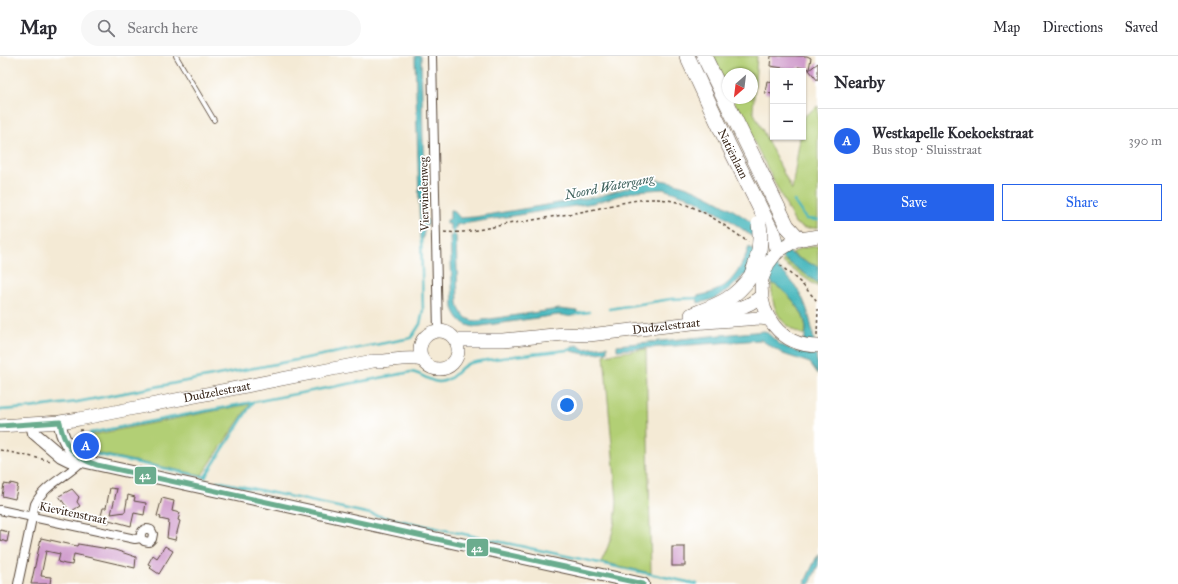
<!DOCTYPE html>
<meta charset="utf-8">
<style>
body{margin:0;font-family:"IM FELL Great Primer",serif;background:#f7f7f7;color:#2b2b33}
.controls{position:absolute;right:12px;top:12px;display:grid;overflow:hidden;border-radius:0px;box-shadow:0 1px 3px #0004}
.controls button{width:36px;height:36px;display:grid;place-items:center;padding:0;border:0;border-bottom:1px solid #e1e1e2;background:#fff;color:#2b2b33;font:20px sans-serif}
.compass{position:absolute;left:722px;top:12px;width:36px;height:36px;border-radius:50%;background:#fff;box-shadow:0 1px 3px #0004;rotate:208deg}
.you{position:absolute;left:567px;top:349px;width:14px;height:14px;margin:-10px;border:3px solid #fff;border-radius:50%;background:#1a73e8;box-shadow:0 0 0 6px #1a73e833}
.badge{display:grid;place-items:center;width:26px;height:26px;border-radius:50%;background:#2563eb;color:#fff;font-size:13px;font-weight:700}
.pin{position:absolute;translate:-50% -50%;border:2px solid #fff;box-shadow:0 1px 4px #0006}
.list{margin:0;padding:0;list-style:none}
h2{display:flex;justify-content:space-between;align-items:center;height:52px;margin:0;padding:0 16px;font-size:17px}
h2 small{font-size:13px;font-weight:400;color:#7c7c81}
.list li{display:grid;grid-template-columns:26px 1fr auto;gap:12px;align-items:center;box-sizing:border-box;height:64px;padding:0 16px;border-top:1px solid #e1e1e2}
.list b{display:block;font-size:15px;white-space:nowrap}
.list p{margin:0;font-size:13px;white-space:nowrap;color:#7c7c81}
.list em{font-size:13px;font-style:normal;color:#7c7c81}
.actions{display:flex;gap:8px;padding:12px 16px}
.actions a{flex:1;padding:9px 0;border:1px solid #2563eb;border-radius:0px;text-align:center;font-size:14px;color:#2563eb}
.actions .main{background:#2563eb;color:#fff}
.icon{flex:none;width:22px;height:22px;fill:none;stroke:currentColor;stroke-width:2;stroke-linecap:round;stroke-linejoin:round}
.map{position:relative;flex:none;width:818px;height:528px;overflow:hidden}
header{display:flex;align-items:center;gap:24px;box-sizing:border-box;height:56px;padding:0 20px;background:#fff;border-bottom:1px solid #e1e1e2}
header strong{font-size:19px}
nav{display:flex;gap:22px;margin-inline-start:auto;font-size:14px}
.search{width:280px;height:36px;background:#f7f7f7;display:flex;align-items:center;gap:10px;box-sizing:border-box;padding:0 14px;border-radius:22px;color:#7c7c81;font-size:15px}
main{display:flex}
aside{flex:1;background:#fff}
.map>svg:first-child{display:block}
</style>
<header>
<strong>Map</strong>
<div class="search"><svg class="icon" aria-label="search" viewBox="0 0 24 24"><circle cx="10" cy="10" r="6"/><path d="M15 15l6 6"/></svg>Search here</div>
<nav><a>Map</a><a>Directions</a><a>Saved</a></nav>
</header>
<main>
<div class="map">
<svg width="818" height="528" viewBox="0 0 818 528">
<rect width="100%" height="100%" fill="#fff"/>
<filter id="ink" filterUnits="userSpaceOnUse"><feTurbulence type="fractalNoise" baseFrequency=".025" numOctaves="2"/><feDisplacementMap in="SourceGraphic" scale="8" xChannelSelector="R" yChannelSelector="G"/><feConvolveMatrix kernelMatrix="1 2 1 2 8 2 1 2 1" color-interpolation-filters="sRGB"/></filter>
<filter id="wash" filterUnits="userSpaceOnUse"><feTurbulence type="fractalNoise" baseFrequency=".012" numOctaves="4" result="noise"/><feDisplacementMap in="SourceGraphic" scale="16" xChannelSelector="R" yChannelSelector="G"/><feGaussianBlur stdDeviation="0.9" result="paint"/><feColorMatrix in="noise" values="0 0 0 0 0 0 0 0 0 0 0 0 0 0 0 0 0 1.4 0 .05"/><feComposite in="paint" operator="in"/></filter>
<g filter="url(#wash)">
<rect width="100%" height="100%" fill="#f4ead5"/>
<!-- green -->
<g fill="#b2cf75" stroke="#767c4a">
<polygon points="713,0 757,0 753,55 792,134 800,81 803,81 803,61 818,50 818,172 804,172 795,167 732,42 752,42 752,18 728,18 728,33"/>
<polygon points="818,190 818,210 803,206 792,197 802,192"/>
<polygon points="784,203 818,227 818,231 782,206"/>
<path d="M772,227C788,236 810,259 805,279C781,272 770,251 772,227Z"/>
<path d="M646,293L651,517L601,506C611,486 616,468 617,445L604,299Z"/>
<path d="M250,348L202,419L101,398C92,395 92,389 92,379Z"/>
</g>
<!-- water -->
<g fill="#48b8be" stroke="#42716e">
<polygon points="415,0 421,0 425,164 428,164 428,169 425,169 423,183 420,183"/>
<path d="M653,124C686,123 736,154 762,174C779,188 796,205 818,210V227L728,163L694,143L663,133L636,135L593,147L456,169V172L450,173V168H447V164L450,163V154H453L460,162L475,161L600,140Z"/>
<path d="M450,180H456L458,247C460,257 465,264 476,265L559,253L577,255V258C569,263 569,259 558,259L474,271C463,269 457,263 453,252Z"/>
<path d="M749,191C791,220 806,231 814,285C815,296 818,306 818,318L810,307L783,298L761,284L617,294V289C667,285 715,279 765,275L781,289L800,297C802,291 805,282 806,276C807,256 788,236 772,227V225L744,219C731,233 718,244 698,247L697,240C728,235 738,220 749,191Z"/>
<polygon points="578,289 583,293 607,290 607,296 585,298 571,295 572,290"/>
<polygon points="818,498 818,509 810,528 804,528"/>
</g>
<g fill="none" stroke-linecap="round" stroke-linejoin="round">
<!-- stream -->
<g stroke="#48b8be" stroke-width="2.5">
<polyline points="794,145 806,163 818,164"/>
<polyline points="453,170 454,183"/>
<polyline points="609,253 671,243 699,242"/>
<polyline points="574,258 589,256"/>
<polyline points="0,354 28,352 77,346 411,282 420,268 423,254 421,180"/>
<polyline points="205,421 253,346"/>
<path d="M206,421L95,398L91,393L90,377L411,316C422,317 428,326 440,326C455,324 459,310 470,307C504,300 540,298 574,293"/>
<polyline points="217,425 697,528"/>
</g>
</g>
<g id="blocks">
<!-- building -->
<g fill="#d09ccc">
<polygon points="771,0 807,0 811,2 809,13 798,11 797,15 790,15 790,13 770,10"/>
<polygon points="818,7 818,25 809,14"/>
<polygon points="767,25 773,26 773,38 765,37"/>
<polygon points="11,427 18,429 15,443 2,440 4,428 10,429"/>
<polygon points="110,432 117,433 111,458 125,456 128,439 135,441 134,445 146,447 144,459 134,457 131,470 109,464 109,467 103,466 104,462 97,461 101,460 103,452 106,452"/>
<polygon points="72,433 79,441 77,446 80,450 70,456 59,440"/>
<polygon points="162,442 174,445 172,455 180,457 178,464 180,465 175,484 167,482 169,465 160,463 161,461 157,460"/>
<polygon points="0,474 9,476 7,486 0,484"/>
<polygon points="41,482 77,490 78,488 115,494 136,501 135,512 74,498 72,509 65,508 58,506 60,498 46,495 41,520 51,521 50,528 31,528"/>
<polygon points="165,490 173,495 159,518 150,512 152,510 148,508 153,499 157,502"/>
<rect x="672" y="491" width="13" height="19"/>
</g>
</g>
</g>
<g filter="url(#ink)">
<use href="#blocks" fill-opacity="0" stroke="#574739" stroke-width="1"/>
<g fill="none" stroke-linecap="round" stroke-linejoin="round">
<defs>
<polyline id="lane" points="176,0 214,64"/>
<g id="street">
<polyline points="432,0 438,275"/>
<path d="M0,454L135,483L141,482L144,485L149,486L152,483L153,478L151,474C144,471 140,475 141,482"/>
<path d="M18,528L35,448C45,428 67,421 82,405"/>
</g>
<g id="secondary">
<path d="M60,366C61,383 70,394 82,405"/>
<polyline points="32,368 34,377 61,400 69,404 82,405 643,528"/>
</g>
<g id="primary">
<polyline points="777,196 796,184 818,180"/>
<path d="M762,223C757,259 781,290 818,290"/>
<path d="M703,258C724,255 744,255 761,240"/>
<circle cx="439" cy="294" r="19"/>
<path id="s1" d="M455,284H504L564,278L589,279L692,267L760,262L768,263"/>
<path id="s2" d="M0,370L60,366L79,363L373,305C389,306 408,300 422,304"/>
</g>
<g id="highway">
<path id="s3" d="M687,0L728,88L773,178L777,196"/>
<polyline points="704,0 787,170 799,183"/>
<path d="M692,259C718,249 734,244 751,220"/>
</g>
</defs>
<!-- lane casing -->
<use href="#lane" stroke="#574739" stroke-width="5.5"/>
<!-- street casing -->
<use href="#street" stroke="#574739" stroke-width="10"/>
<!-- secondary casing -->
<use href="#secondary" stroke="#574739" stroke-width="14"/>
<!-- primary casing -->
<use href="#primary" stroke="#574739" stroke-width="14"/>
<!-- highway casing -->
<use href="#highway" stroke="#574739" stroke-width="16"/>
<!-- path -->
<g stroke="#574739" stroke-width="1.5" stroke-dasharray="3 3" stroke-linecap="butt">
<path d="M444,176C464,178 487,172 507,168C535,164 563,159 591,154C620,148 647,138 677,146C704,153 725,170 748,186"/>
<polyline points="780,209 801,227 818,246"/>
<polyline points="817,279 818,253"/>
<polyline points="81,373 81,389"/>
<polyline points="0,394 51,405"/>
</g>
<!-- lane -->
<use href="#lane" stroke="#fff" stroke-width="4"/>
<!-- street -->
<use href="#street" stroke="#fff" stroke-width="8"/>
<!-- secondary -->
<use href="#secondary" stroke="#fff" stroke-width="12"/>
<!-- primary -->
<use href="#primary" stroke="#fff" stroke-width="13"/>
<!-- highway -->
<use href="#highway" stroke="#fff" stroke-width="15"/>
<defs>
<polyline id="primary-bridge" points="762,223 768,208 777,196"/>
<path id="highway-bridge" d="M751,220C759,203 762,187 759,168"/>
</defs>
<!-- primary-bridge casing -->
<use href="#primary-bridge" stroke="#574739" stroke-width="14" stroke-linecap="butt"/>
<!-- highway-bridge casing -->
<use href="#highway-bridge" stroke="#574739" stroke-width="16" stroke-linecap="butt"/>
<!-- primary-bridge -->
<use href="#primary-bridge" stroke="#fff" stroke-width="13"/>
<!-- highway-bridge -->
<use href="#highway-bridge" stroke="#fff" stroke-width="15"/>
<defs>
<path id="bus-1" d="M0,370L60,366C63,389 75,402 97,409L643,528"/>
</defs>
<!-- bus-1 casing -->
<use href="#bus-1" stroke="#fff" stroke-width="8"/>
<!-- bus-1 -->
<use href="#bus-1" stroke="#6bac8e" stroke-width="5"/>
</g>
</g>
<g text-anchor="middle" stroke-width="3.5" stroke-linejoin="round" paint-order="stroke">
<!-- street labels -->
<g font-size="12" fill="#3b2a1e" stroke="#fff">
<text dy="4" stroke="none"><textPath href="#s3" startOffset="108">Natiënlaan</textPath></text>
<text transform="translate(424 138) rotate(-91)" y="4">Vierwindenweg</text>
<text dy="4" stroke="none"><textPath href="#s1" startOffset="212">Dudzelestraat</textPath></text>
<text dy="4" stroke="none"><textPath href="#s2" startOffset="220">Dudzelestraat</textPath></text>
<text transform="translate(73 457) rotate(12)" y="4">Kievitenstraat</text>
</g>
<!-- water labels -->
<g font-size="13" font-style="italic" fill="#40635e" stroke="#fff">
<text transform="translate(609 130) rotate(-11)" y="5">Noord Watergang</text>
</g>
</g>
<g stroke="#fff" stroke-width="1.5">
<rect x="134" y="410" width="23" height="19" rx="4" fill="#6bac8e"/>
<rect x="466" y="482" width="23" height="19" rx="4" fill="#6bac8e"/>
</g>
<g font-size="11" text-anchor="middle" font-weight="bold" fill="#fff">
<text x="145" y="423">42</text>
<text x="477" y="496">42</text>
</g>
</svg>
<div class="controls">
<button>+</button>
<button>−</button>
</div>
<svg class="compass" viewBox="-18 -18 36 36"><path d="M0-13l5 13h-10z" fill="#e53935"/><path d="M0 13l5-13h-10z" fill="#7c7c81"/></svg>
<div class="you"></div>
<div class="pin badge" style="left:86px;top:390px">A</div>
</div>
<aside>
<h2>Nearby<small></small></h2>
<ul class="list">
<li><span class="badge">A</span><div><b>Westkapelle Koekoekstraat</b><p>Bus stop · Sluisstraat</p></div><em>390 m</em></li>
</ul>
<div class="actions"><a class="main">Save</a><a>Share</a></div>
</aside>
</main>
